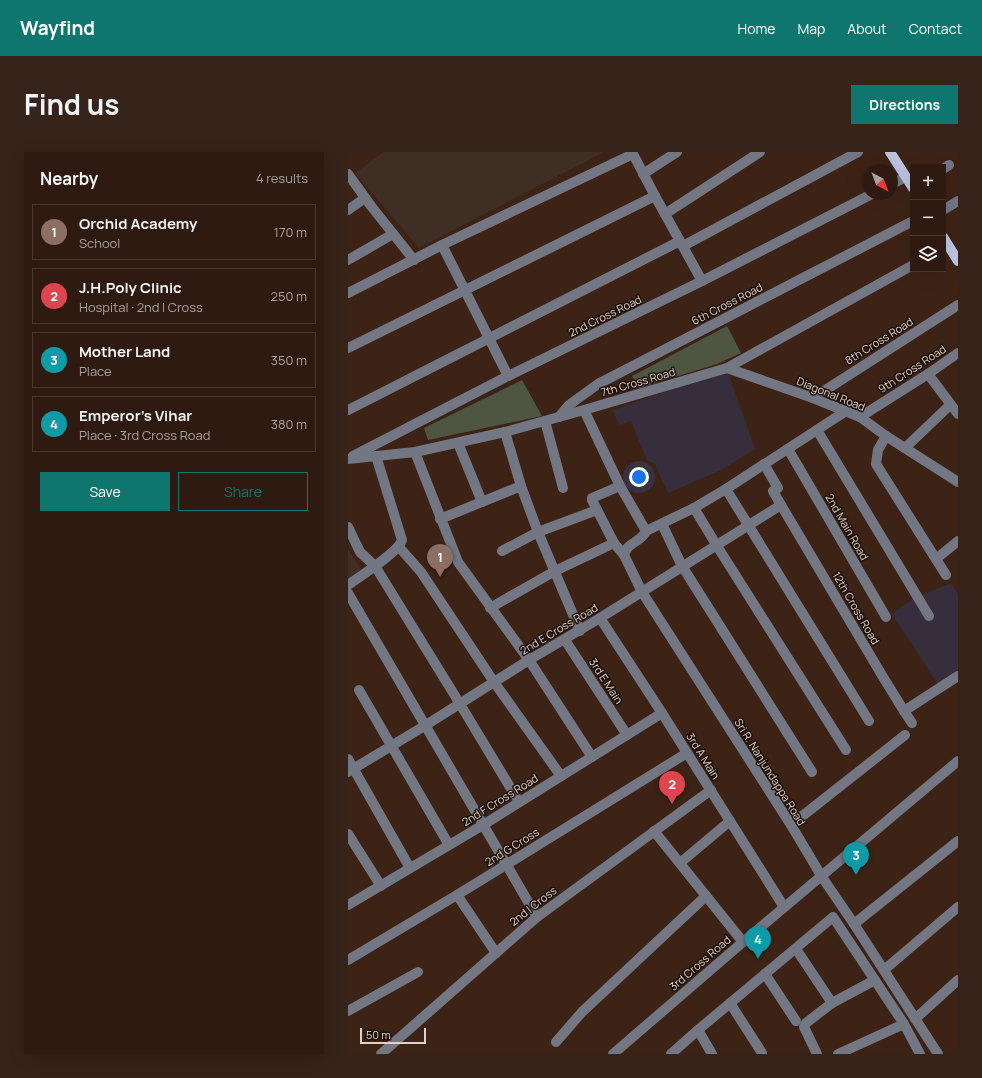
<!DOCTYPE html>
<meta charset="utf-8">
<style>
body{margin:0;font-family:Manrope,sans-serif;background:#362319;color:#f1f3f6}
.controls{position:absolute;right:12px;top:12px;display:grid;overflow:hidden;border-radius:0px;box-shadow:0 4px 16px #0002}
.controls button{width:36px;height:36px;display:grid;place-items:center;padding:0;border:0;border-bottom:1px solid #493830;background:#2e1a10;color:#f1f3f6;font:20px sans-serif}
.compass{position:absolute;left:514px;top:12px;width:36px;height:36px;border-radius:50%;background:#2e1a10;box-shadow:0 4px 16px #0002;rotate:138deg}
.scale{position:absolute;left:12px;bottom:10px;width:66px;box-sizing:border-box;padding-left:4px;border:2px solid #e2d1c8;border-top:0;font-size:11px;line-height:14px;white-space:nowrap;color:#e2d1c8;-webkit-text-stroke:3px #1b100a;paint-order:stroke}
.you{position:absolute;left:291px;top:325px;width:14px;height:14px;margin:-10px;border:3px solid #fff;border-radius:50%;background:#1a73e8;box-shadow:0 0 0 6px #1a73e833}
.badge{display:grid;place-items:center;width:26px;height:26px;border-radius:50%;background:#0f766e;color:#fff;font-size:13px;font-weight:700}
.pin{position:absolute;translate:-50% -33px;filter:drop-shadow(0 1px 2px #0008)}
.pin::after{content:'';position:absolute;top:21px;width:14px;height:12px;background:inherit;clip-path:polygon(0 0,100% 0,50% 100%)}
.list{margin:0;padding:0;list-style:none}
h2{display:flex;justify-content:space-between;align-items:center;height:52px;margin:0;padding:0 16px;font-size:17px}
h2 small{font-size:13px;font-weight:400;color:#a7a19f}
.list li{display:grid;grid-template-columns:26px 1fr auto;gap:12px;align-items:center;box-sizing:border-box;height:56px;margin:0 8px 8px;padding:0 8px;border:1px solid #493830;border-radius:0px}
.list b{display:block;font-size:15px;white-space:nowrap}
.list p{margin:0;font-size:13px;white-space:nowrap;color:#a7a19f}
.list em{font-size:13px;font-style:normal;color:#a7a19f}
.actions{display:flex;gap:8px;padding:12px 16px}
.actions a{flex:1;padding:9px 0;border:1px solid #0f766e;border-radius:0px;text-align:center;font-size:14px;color:#0f766e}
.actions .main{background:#0f766e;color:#fff}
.icon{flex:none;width:22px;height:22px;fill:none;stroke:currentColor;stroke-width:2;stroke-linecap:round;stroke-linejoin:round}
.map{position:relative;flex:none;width:610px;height:902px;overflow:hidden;border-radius:0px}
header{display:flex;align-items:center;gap:24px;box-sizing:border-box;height:56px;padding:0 20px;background:#0f766e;color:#fff}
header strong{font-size:19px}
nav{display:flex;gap:22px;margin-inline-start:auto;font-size:14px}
.intro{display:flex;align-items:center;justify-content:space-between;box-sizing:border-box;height:96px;padding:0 24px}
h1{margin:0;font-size:28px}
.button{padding:10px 18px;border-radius:0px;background:#0f766e;color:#fff;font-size:14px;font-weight:700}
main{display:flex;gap:24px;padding:0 24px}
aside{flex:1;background:#2e1a10;border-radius:0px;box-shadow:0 4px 16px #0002}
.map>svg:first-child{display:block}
</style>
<header>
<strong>Wayfind</strong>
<nav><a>Home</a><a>Map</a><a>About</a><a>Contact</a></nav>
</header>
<div class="intro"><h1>Find us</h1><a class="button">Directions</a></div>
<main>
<aside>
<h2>Nearby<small>4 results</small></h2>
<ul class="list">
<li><span class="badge" style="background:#8d6e63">1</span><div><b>Orchid Academy</b><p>School</p></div><em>170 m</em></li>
<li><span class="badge" style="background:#e0444e">2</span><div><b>J.H.Poly Clinic</b><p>Hospital · 2nd I Cross</p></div><em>250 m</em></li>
<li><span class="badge" style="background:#0f9aa8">3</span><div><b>Mother Land</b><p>Place</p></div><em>350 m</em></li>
<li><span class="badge" style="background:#0f9aa8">4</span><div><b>Emperor's Vihar</b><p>Place · 3rd Cross Road</p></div><em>380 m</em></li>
</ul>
<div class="actions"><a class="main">Save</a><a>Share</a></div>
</aside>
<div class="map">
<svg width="610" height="902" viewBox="0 0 610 902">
<rect width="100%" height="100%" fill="#3d2316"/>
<!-- industrial -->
<g fill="#372e3d">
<polygon points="379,218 407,297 373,318 320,341 307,312 299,308 283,269 271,273 265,258"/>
<polygon points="603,431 610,442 610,519 590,532 544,462 565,447"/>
</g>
<!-- education -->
<g fill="#3e2e24">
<polygon points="36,0 256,0 71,96 7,21"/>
<polygon points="0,396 14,419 0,429"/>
</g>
<!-- green -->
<g fill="#4e5542">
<polygon points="379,174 393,201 369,212 291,236 284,224"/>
<polygon points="174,228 194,264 80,288 76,276"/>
</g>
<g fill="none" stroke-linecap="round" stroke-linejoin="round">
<!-- minor -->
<g stroke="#737784" stroke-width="10">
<polyline points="595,17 601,13"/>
<polyline points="0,22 23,54 66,108"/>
<polyline points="295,22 329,0"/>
<polyline points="544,32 558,25"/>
<polyline points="0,58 17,46"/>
<polyline points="595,58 610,49"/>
<polyline points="317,62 412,0"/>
<polyline points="94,93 160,224"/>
<polyline points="335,94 510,0"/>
<polyline points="0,108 45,82"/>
<polyline points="0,141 94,93 285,2 307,44 354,129"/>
<polyline points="0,196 307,44"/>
<polyline points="379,216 465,246 512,265 538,284 610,330"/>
<polyline points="580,222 610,262"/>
<polyline points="465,246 610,153"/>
<polyline points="0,258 332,89"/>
<path d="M236,258L272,334L298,379C294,390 279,390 276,403"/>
<polyline points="211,265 221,253 250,232 565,69"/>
<polyline points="512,265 580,222 610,201"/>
<polyline points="197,269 215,336"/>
<polyline points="469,278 581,464"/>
<polyline points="157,280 173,334 190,380 232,479"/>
<polyline points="538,284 530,298 528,312 598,423"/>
<polyline points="110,291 134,350"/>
<polyline points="557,296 602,253"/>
<polyline points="440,297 538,465"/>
<polyline points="67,300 110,410 181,508 244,605"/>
<polyline points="5,304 160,224 354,129 524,42"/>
<polyline points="0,307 67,300 157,280 236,258 379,216 565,113"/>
<polyline points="416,312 430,336 425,339 433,353 535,525 556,559 610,524"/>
<polyline points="272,334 244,346 244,348 266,391 276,403 294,440 443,673 474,725 506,772 590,902"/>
<polyline points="378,337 521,569"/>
<polyline points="346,356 369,394 498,598"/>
<polyline points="92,367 173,334"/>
<polyline points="314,372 334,414 464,620"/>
<polyline points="0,375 12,400 27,414 112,552 171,650"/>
<polyline points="298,379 346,356 378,337 498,259"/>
<polyline points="51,395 73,420 146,530 213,624"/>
<polyline points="154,399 190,380 249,358"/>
<polyline points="588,407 610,389"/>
<path d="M0,433C12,424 50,401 54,388L28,304"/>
<polyline points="0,441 189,765"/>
<polyline points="142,456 207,419 266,391"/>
<polyline points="252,466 314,561 436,755"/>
<polyline points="217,488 279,583"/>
<polyline points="11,538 101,693"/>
<polyline points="556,559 564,571"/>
<polyline points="0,607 62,716"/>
<polyline points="0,620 78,573 181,508 252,466 433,353"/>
<polyline points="443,673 557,583"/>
<polyline points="306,679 395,790"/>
<polyline points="0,682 33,734"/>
<polyline points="332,711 382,669"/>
<polyline points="109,743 148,801"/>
<polyline points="0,753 135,673 314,561"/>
<polyline points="506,772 610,689"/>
<polyline points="448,797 484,851"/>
<polyline points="0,808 109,743 339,601"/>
<polyline points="536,818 610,755"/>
<polyline points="417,822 448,869"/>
<polyline points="382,851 414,901"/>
<polyline points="0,859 70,820"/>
<polyline points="567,867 610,828"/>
<polyline points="350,878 364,902"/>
<polyline points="208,890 234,860 358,744"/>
<polyline points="33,902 189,765 363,638"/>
<polyline points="265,902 395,790 610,609"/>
<polyline points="323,902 350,878 485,765 556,872 572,902"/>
<polyline points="469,902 456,875 458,871 484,851 527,828"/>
<polyline points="490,902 556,872"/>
</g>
<!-- major -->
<g stroke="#bcc5e0" stroke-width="10">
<polyline points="542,0 565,36"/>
<polyline points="595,85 610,109"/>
</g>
</g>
<g text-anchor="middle" stroke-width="3" stroke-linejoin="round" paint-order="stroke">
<!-- street labels -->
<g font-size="11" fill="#e2d1c8" stroke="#1b100a">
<text transform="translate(379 152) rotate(-27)" y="4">6th Cross Road</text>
<text transform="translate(257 164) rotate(-26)" y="4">2nd Cross Road</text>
<text transform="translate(531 189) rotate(-32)" y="4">8th Cross Road</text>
<text transform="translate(564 217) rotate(-33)" y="4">9th Cross Road</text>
<text transform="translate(290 230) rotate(-16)" y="4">7th Cross Road</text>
<text transform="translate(483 242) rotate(22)" y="4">Diagonal Road</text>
<text transform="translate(499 375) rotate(60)" y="4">2nd Main Road</text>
<text transform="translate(508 456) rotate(60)" y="4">12th Cross Road</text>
<text transform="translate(211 477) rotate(-31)" y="4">2nd E Cross Road</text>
<text transform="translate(258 529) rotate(57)" y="4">3rd E Main</text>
<text transform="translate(355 604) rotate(58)" y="4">3rd A Main</text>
<text transform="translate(422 620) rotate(58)" y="4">Sri R. Nanjundappa Road</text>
<text transform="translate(152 648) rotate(-32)" y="4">2nd F Cross Road</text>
<text transform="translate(164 695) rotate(-32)" y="4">2nd G Cross</text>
<text transform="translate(185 754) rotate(-38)" y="4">2nd I Cross</text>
<text transform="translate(352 811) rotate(-41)" y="4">3rd Cross Road</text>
</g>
</g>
</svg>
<div class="controls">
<button>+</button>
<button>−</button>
<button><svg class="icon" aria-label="layers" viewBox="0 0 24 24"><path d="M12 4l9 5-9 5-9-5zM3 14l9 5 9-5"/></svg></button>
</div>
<svg class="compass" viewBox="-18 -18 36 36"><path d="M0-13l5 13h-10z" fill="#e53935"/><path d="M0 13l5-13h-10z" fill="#a7a19f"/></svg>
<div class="scale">50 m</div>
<div class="you"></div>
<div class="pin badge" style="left:92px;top:425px;background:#8d6e63">1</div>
<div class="pin badge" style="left:324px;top:652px;background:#e0444e">2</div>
<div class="pin badge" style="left:508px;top:723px;background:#0f9aa8">3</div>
<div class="pin badge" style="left:410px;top:807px;background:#0f9aa8">4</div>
</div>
</main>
